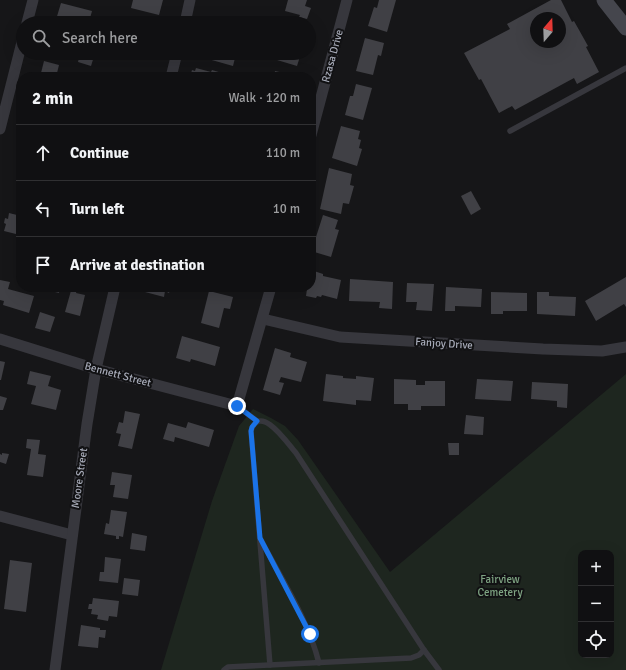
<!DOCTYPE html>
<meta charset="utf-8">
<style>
body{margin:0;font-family:Signika,sans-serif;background:#1e1e20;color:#f1f3f6}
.controls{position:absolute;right:12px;bottom:12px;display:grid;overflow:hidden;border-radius:8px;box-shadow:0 4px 16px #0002}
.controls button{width:36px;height:36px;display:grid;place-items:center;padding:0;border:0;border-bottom:1px solid #303032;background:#101012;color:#f1f3f6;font:20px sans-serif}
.compass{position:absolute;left:530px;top:12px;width:36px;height:36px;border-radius:50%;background:#101012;box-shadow:0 4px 16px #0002;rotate:19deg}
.stop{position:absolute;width:12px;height:12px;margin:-9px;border:3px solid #1a73e8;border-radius:50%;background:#fff}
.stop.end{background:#1a73e8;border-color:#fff;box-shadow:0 1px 4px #0008}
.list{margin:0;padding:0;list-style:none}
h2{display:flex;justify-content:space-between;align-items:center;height:52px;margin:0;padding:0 16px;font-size:17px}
h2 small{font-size:13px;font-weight:400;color:#9c9d9f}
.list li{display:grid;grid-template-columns:26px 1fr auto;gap:12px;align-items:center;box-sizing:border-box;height:56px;padding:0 16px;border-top:1px solid #303032}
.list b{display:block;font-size:15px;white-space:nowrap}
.list em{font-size:13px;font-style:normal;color:#9c9d9f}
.icon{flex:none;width:22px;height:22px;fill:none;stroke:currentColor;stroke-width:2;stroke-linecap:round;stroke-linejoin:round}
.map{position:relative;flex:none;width:626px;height:670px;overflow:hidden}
.search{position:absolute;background:#101012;box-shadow:0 4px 16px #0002;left:16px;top:16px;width:300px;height:44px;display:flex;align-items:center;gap:10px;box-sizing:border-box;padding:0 14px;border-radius:22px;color:#9c9d9f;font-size:15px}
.panel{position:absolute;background:#101012;box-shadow:0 4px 16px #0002;left:16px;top:72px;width:300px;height:220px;border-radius:16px}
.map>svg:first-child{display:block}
</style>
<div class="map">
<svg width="626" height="670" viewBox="0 0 626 670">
<rect width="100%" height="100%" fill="#161618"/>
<!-- green -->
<path fill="#1e261f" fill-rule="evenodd" d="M626,374V670H161L212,501L239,426L253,409L271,418L285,426L298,440L390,572ZM581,553H611V655H581Z"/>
<!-- building -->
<g fill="#404045" fill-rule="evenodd">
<polygon points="133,0 163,0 159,15 131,8"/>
<polygon points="288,0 307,0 305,6 311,8 307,19 299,17 300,15 285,11"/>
<polygon points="379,0 396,0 387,32 368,26 374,7 377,8"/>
<path d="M551,0H561L572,22L574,21L588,46L586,47L599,72L577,84L574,78L515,110L512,106L499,113L481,79L479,80L464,53L510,29L507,24ZM536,18H560V42H536Z"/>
<polygon points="61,3 92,11 89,22 82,20 81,23 55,23"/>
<polygon points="132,16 145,19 144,23 131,23"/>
<polygon points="365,38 384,43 381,56 378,55 373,75 356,71"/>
<polygon points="80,53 95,53 91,66 78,62"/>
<polygon points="195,53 233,53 236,54 233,66 194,55"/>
<polygon points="279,53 301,53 297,66 277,60"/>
<polygon points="44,61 59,65 56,77 40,77"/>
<polygon points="196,68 211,72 212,70 222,73 220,77 190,77 192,70 195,71"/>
<polygon points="275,71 293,75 293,77 274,77"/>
<polygon points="356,84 372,88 363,120 345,115 350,96 353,96"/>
<polygon points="341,126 360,131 358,139 361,140 359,148 362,149 357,166 332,158"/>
<polygon points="329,168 352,174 350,185 354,186 349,204 343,203 341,214 320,209"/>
<polygon points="471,191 481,209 471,215 461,196"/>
<polygon points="9,213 21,216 21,229 20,235 4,231 6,224 4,223 5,218 8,219"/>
<polygon points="323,215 338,220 335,229 339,230 331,257 311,251 311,245 313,237 316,237"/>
<polygon points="311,270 323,274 323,276 341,280 337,299 322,295 321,297 317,296 316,298 306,296 307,289 301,287 311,287"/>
<polygon points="626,277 626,307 624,304 596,321 585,301"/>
<polygon points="350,279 393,282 392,309 379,308 380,302 349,301"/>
<polygon points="0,280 10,282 8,289 34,296 29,313 3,305 4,301 0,300"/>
<polygon points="407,283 434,284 432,311 416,310 417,302 406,302"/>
<polygon points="44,287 60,287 59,293 43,289"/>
<polygon points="72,287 77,289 76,293 85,295 80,316 65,312"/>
<polygon points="146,287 171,287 169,293 165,291 164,297 145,292"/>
<polygon points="446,287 482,289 481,307 455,306 455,311 445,311"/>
<polygon points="209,291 233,297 230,309 224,308 219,328 201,323"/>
<polygon points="491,292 527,293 527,311 503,311 503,314 491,314"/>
<polygon points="537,292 549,292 549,296 576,297 575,316 537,314"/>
<polygon points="40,312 55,317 50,332 35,328"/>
<polygon points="182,336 220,347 215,366 191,359 190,362 176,358"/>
<polygon points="275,348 291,353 290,357 307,362 301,382 281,377 279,382 284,383 280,395 263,390"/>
<polygon points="0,361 5,362 1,380 0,380"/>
<polygon points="30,371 51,376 48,386 61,390 56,410 31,404 36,386 27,384"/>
<polygon points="326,374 343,376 343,378 356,379 356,376 374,378 371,401 356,400 356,405 323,401"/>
<polygon points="394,379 416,380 416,385 425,385 425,381 445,381 445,406 421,406 421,410 408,410 408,404 394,404"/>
<polygon points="477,379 513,381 511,401 475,399"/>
<polygon points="532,382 568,384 567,408 557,407 557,401 531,399"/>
<polygon points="0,396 7,398 3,410 0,410"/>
<polygon points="125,411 140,414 132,449 118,446 121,434 116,433 119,422 123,423"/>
<polygon points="466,415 484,417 483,435 464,434"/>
<polygon points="188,422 214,430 209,447 175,437 174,442 163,439 168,423 186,428"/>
<polygon points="27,439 40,440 38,454 46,455 43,477 27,475 31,449 26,448"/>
<polygon points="448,443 459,443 459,455 449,455"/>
<polygon points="2,453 9,454 6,464 0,462 0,454 2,455"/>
<polygon points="112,472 132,475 128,499 113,497 115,485 110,485"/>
<polygon points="111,510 127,512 123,537 119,536 119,539 116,539 116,536 104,534 106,523 109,524"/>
<polygon points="132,533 147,536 145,551 130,549"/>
<polygon points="105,557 121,559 118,583 99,581 100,572 104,572"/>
<polygon points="10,560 32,563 26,612 4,609"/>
<polygon points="124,578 140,580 138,596 122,594"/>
<polygon points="93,598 119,601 117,617 109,616 108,621 97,619 98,615 91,614 92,609 88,609 89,604 92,604"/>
<polygon points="81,625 100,628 100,630 106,630 105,638 99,637 98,648 78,646"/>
</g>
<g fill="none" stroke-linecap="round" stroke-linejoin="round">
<!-- service -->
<g stroke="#37373d" stroke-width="5.5">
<polyline points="510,131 626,68"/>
<polyline points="237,406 257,421"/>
<path d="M261,540C282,580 308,619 319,663"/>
<path d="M270,665L251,431C260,402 288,444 296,453L424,650L439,670"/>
<polyline points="224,670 228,667 411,658 419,655 424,650"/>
</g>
<!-- minor -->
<g stroke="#37373d" stroke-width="11">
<polyline points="27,23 33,0"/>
<polyline points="185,23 190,0"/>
<polyline points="171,77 177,53"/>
<polyline points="0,129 23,38"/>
<polyline points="311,135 347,0"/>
<polyline points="263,319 340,337 543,349 602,351 626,347"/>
<polyline points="0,339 96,369 237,406 271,287"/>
<polyline points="0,516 72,535"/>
<polyline points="55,670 87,424 96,369 115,287"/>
</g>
<!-- secondary -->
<polyline stroke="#45464d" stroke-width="15" points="604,0 626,28"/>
</g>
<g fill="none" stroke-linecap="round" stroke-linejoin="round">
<!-- route -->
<polyline stroke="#1a73e8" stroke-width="5" points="237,406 257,421 252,427 251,431 260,538 310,634"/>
</g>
<g text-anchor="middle" stroke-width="4" stroke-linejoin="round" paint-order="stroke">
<!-- street labels -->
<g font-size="11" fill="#a7abb8" stroke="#111113">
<text transform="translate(332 56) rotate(-75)" y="4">Rzasa Drive</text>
<text transform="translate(444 343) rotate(4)" y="4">Fanjoy Drive</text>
<text transform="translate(118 374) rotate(15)" y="4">Bennett Street</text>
<text transform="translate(79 478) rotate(-82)" y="4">Moore Street</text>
</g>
<!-- park labels -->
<g font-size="11" fill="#7ea382" stroke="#111113">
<text x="500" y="583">Fairview<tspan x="500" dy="13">Cemetery</tspan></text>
</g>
</g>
</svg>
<div class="controls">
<button>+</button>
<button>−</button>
<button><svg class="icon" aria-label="locate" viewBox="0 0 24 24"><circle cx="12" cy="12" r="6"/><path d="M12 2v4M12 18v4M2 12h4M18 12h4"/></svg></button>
</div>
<svg class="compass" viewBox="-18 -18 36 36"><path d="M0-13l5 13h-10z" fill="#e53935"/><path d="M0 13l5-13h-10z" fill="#9c9d9f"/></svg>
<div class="stop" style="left:310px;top:634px"></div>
<div class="stop end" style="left:237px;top:406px"></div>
<div class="search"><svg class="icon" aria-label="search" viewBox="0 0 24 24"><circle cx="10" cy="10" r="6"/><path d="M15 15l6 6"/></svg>Search here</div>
<section class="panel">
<h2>2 min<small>Walk · 120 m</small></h2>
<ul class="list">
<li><svg class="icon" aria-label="ahead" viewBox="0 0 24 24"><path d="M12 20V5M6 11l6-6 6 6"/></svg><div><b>Continue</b></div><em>110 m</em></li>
<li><svg class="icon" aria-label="left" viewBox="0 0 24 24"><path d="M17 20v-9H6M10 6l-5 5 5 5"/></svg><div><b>Turn left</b></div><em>10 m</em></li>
<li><svg class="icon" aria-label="arrive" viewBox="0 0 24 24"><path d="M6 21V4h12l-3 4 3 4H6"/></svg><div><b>Arrive at destination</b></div></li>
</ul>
</section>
</div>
